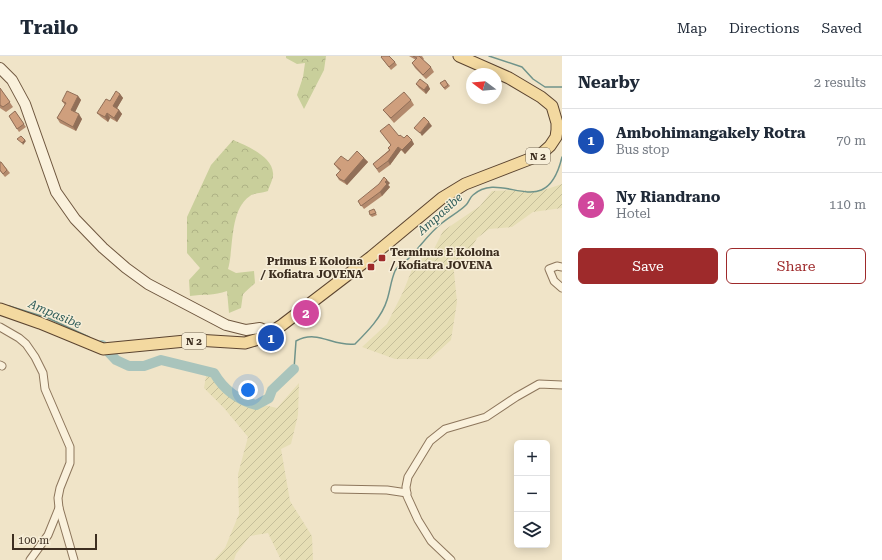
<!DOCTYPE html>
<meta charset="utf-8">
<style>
body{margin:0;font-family:"Roboto Serif",serif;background:#f6f6f7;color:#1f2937}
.controls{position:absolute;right:12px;bottom:12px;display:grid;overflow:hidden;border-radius:6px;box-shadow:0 2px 10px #0003}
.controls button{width:36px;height:36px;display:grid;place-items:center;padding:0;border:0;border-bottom:1px solid #e0e1e3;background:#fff;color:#1f2937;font:20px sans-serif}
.compass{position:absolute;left:466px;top:12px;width:36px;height:36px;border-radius:50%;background:#fff;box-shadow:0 2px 10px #0003;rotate:286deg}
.scale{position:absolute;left:12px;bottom:10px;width:85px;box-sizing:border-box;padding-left:4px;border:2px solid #3d2e20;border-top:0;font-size:11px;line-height:14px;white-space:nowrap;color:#3d2e20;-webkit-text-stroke:3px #f7eed8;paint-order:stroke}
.you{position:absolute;left:248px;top:334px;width:14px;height:14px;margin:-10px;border:3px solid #fff;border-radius:50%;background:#1a73e8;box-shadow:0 0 0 6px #1a73e833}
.badge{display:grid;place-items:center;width:26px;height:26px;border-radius:50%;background:#9e2a2b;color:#fff;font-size:13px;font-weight:700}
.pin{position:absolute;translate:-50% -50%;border:2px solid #fff;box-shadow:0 1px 4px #0006}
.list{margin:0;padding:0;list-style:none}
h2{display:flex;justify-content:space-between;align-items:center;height:52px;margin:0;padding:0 16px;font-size:17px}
h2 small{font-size:13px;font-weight:400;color:#747a83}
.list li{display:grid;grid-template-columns:26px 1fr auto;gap:12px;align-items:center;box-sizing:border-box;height:64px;padding:0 16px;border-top:1px solid #e0e1e3}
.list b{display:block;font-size:15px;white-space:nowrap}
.list p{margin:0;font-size:13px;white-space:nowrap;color:#747a83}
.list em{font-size:13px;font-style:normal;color:#747a83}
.actions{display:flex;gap:8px;padding:12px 16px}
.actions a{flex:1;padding:9px 0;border:1px solid #9e2a2b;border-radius:6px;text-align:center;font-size:14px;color:#9e2a2b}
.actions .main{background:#9e2a2b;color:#fff}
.icon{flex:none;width:22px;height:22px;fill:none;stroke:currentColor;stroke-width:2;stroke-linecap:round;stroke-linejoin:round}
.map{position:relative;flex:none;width:562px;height:504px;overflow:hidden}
header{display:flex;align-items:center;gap:24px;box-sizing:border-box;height:56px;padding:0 20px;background:#fff;border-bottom:1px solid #e0e1e3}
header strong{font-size:19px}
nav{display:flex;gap:22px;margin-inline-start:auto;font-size:14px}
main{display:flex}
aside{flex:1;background:#fff}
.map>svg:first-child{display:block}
</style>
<header>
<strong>Trailo</strong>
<nav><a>Map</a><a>Directions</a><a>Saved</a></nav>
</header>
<main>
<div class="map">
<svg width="562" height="504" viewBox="0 0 562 504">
<defs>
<pattern id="farmland-furrows" width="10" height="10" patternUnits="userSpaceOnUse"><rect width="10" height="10" fill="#e6deb5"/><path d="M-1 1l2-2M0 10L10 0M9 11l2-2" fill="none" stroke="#c6bf9b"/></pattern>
<pattern id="forest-crowns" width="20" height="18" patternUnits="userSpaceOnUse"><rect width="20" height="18" fill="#c9cf9b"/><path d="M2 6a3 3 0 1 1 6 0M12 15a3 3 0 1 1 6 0" fill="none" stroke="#aeb285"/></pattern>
</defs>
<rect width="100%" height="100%" fill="#f0e4c8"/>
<!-- farmland -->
<g fill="url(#farmland-furrows)">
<polygon points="562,128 562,152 533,156 512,171 489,173 477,182 467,200 453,206 457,246 451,284 430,303 395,303 362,291 387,268 403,236 415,206 432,197 443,175 480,150 492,135 516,134 541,135"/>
<polygon points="207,314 251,346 277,352 299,327 298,359 291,388 281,393 290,445 312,480 313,504 281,504 268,477 250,480 236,498 234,504 214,504 225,492 239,458 238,418 248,381 224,352 204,332"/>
</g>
<!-- forest -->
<g fill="url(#forest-crowns)">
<polygon points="286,0 326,0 324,14 304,53 297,39 303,21 305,7 297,8 286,2"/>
<path d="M233,84C247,90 272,100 273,117C274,122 269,130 268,135C262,137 254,137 250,140C229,154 234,193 228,213L236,217L254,215L255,227L243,238L241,252L229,257L227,235C214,240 203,238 190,240L189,224L200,212L187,197V161L211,109Z"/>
</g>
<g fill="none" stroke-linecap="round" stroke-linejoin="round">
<!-- stream -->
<g stroke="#6f938a" stroke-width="1.5">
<polyline points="489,0 522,11 533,23 545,31 562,31"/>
<polyline points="9,250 48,262 89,281"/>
<path d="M294,313L296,285C318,273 333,291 355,288C367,276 382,261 387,244C390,235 391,224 395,215C398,209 404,207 408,203C420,191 429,177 442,167C449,161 459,156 466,149C469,146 470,141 473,139C502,112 546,169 562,101"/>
</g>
<!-- river -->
<path stroke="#a9c4bc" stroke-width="10" d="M102,289L116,304L129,310H144L161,304L214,317C224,334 237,344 256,349L269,342L272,334L294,313"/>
<defs>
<g id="street">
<polyline points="562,211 557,210 549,213 554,225 562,232"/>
<polyline points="0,271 19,282 26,288 35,301 43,317 45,333 70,391 70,407 60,432 58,442 59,452 74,504"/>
<polyline points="0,309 2,310"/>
<polyline points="335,433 387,434 407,437"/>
<polyline points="30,504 48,479 59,452"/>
<polyline points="451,504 431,485 418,464 407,440 406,431 408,421 430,385 445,373 486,361 516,341 539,328 562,329"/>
</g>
<polyline id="secondary" points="0,12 12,24 25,48 56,136 75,163 103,192 126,212 148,228 226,269 246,274 260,272 271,277"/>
<polyline id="primary" points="0,253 40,267 103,293 196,284 245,287 262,282 282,269 371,201 442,142 465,128 540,99 550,90 556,81 557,74 557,67 552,50 541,41 509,22 459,0"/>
</defs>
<!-- street casing -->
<use href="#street" stroke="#8d765c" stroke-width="9"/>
<!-- secondary casing -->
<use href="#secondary" stroke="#6f573f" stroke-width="12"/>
<!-- primary casing -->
<use href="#primary" stroke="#5b4430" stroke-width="13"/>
<!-- street -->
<use href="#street" stroke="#faf1dc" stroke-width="7"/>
<!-- secondary -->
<use href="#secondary" stroke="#faf1dc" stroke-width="10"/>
<!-- primary -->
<use href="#primary" stroke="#f3d9a0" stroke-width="11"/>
</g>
<!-- wall -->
<g fill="#b2896c">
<polygon points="409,0 422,0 424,3 423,4 431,11 434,16 426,23 415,12 412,7 416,4"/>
<polygon points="381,1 395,6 397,9 391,14"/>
<polygon points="445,24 450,30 445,34 440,27"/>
<polygon points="416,28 428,29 430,33 426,38 419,32"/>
<polygon points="0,32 13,51 6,56 0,52"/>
<polygon points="120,38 123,42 117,52 119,54 122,58 117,66 110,62 108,66 101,61 97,57 110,45"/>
<polygon points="78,40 81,44 75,56 82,63 76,75 60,67 57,62 65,49 62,45"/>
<polygon points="411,44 414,49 394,67 383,54"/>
<polygon points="15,55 26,71 19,76 9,60"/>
<polygon points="380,75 399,80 414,88 405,98 401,94 390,109 379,117 373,108 389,94 388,92 391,89"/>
<polygon points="364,102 368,106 347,129 344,127 339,124 336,119 340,115 338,113 334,108"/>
<polygon points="1,106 10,117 5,121 0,115"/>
<polygon points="390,127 388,129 390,131 382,140 364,153 358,145"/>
<polygon points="374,153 377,159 372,161 370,159"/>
</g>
<!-- shaded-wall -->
<g fill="#916f58">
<polygon points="428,29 430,33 426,38 424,34"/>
<polygon points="120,38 123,42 116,54 113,50"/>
<polygon points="78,40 81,44 74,58 71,54"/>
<polygon points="119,54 122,58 117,66 114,62"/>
<polygon points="107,57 110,62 108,66 105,61"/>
<polygon points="79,58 82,63 76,75 73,71"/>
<polygon points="429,66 432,70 422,80 420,77"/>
<polygon points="25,84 26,85 23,89 22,87"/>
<polygon points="412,84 414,88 405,98 402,94"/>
<polygon points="398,91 401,94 390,109 388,105"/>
<polygon points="364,102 368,106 347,129 344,125"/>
<polygon points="387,124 390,127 388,129 390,131 382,140 380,136 385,126"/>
</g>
<!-- building -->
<g fill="#cf9f7d" stroke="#916f58">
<polygon points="382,0 389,0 395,6 389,11 381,1"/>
<polygon points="413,0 419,0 431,11 423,19 412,7 417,2"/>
<polygon points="420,23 428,29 424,34 416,28"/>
<polygon points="445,24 448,29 444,32 440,27"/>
<polygon points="0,32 10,46 3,51 0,49"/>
<polygon points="67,35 78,40 71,54 79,58 73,71 57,62 66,47 62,45"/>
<polygon points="116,35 120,38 113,50 119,54 114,62 107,57 105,61 97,57 106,43 110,45"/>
<polygon points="404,36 411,44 391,62 383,54"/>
<polygon points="15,55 24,68 17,73 9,60"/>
<polygon points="424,61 429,66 420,77 414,72"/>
<polygon points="389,68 399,80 400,79 404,82 407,79 412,84 402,94 398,91 388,105 377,113 373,108 390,94 388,92 391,89 380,75"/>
<polygon points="21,80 25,84 22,87 17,83"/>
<polygon points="357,95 364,102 344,125 340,123 336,119 341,114 334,108 341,100 348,105"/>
<polygon points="0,106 1,106 7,114 3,118 0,114"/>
<polygon points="384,121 387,124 385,126 387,128 380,136 361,150 358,145 379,128"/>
<polygon points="374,153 376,157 370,159 369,155"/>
</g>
<!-- markers -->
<g fill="#9e2a2b" stroke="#f7eed8" stroke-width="1.5">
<rect x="378" y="198" width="8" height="8" rx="2"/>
<rect x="367" y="207" width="8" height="8" rx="2"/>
</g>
<g text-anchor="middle" stroke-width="3" stroke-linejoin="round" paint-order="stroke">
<!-- shield labels -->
<g fill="#f7eed8" stroke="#756857" stroke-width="1">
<rect x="526" y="92" width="24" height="16" rx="3"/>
<rect x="182" y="277" width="24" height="16" rx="3"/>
</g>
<g font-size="10" font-weight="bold" fill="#3d2e20">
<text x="538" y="104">N 2</text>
<text x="194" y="289">N 2</text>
</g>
<!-- poi labels -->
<g font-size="11" font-weight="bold" fill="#3d2e20" stroke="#f7eed8" text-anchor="start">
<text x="390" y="200">Terminus E Koloina<tspan x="390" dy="13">/ Kofiatra JOVENA</tspan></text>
<text x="363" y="209" text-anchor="end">Primus E Koloina<tspan x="363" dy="13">/ Kofiatra JOVENA</tspan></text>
</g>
<!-- water labels -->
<g font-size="12" font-style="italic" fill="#2f5d5a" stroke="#f7eed8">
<text transform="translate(440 158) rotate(-42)" y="4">Ampasibe</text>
<text transform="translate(55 258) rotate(23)" y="4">Ampasibe</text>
</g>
</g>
</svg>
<div class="controls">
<button>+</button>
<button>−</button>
<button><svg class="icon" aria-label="layers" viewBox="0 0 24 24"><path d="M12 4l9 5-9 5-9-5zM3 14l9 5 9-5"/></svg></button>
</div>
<svg class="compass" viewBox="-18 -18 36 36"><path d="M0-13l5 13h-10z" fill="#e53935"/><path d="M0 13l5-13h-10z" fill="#747a83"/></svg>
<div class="scale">100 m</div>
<div class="you"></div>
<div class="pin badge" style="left:271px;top:282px;background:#1a4fb4">1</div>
<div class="pin badge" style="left:306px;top:257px;background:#d1479c">2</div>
</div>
<aside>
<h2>Nearby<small>2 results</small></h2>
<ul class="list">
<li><span class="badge" style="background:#1a4fb4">1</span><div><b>Ambohimangakely Rotra</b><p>Bus stop</p></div><em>70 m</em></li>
<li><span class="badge" style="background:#d1479c">2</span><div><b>Ny Riandrano</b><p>Hotel</p></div><em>110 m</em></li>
</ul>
<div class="actions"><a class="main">Save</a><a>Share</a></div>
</aside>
</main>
